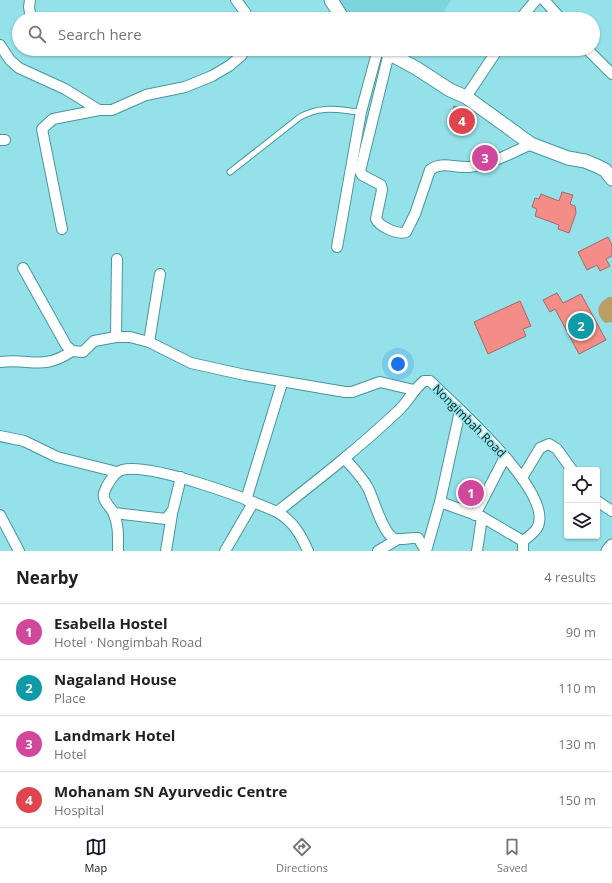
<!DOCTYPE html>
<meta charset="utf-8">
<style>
body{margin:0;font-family:"Open Sans",sans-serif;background:#f6f6f6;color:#202124}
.controls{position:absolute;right:12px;bottom:12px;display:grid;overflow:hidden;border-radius:4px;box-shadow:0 1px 3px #0004}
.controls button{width:36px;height:36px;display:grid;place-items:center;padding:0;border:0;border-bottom:1px solid #e0e0e0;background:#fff;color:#202124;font:20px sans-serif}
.you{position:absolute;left:398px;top:364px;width:14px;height:14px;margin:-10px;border:3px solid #fff;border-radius:50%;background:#1a73e8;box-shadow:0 0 0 6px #1a73e833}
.badge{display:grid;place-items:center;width:26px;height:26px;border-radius:50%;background:#111827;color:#fff;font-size:13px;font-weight:700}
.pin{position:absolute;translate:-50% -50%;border:2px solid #fff;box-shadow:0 1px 4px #0006}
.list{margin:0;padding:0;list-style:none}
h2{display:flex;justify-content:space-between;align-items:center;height:52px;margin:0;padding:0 16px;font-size:17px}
h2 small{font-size:13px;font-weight:400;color:#757577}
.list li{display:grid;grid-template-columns:26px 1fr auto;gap:12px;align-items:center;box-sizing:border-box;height:56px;padding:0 16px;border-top:1px solid #e0e0e0}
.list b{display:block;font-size:15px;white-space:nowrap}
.list p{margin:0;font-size:13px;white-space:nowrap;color:#757577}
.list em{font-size:13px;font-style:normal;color:#757577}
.icon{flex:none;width:22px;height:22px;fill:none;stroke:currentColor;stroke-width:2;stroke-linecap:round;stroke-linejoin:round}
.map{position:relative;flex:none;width:612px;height:551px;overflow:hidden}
.search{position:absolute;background:#fff;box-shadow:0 1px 3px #0004;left:12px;right:12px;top:12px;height:44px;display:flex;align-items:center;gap:10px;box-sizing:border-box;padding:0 14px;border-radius:22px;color:#757577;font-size:15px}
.sheet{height:276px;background:#fff}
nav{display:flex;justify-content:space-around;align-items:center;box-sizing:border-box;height:56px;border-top:1px solid #e0e0e0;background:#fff;font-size:11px;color:#757577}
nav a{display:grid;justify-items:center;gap:2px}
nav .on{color:#111827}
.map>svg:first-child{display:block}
</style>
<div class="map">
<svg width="612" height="551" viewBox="0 0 612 551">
<rect width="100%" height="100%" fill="#94e1e9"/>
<!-- built -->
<polygon fill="#7cd4dd" points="339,0 451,0 439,19 350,19 347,17"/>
<!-- green -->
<path fill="#ba9e65" d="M609,297H612V322L605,323C595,313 596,304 609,297Z"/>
<!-- building -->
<g fill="#f48d88" stroke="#a56a66">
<polygon points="454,106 472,112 468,124 450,118"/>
<polygon points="562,192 573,195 570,204 575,206 576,213 569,233 558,229 559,225 535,216 537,209 532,207 535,198 539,199 541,194 559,201"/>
<polygon points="608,237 612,245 612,256 606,259 610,266 600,271 597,265 587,270 578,252"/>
<polygon points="557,293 563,303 581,294 606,340 579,354 555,309 550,312 543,300"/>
<polygon points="520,301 531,326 523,329 526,336 488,354 474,322"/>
</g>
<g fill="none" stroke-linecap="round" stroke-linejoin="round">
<defs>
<path id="service" d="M230,172L300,117C322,105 337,110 361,112"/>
<g id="minor">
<polyline points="30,0 29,7 31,19"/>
<polyline points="236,0 245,12 248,19"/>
<polyline points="544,0 561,19"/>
<polyline points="520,19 536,0"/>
<polyline points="0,45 10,60 19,68 65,89 99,110 112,110 146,95 185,87 212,76 229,66 241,56 245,49"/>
<polyline points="587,49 612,74"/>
<path d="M389,53L360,171L362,175L381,185L382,190L376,219C380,227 398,235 406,232L415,214L430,170C440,161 456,168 469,167C491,164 512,153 531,144"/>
<polyline points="466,97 498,49"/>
<polyline points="0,140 5,140"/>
<polyline points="62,229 42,129 53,119 99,110"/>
<polyline points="337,247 361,112 378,49"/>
<polyline points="23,268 66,345 72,351 83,352 94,341 116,337 130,337 149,342 191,363 245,375 345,392 352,392 380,382 414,390"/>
<polyline points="116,337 117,259"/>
<polyline points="149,342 160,274"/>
<path d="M0,362C31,358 43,371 72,351"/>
<polyline points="0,436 24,441 57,457 117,472"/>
<path d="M345,459C353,468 362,477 368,488C374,500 382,531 393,538C399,541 411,537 418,538L426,551"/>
<polyline points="522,478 540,448 549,444 557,449 572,470"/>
<polyline points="246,500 282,383"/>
<polyline points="597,501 612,511"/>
<polyline points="440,502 482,517 523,541"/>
<path d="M277,512C319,479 360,447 398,411C408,402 413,390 424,381H430C454,405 553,491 538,526C536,532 528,537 523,541V551"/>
<polyline points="114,513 166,519 173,510 181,477"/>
<polyline points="0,515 19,551"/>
<polyline points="475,515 505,457"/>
<path d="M118,551C118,538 119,524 113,512C110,506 102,501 104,493C106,486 114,472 122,470C150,462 248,499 277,512C293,521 301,535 308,551"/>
<polyline points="166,551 172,514"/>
<polyline points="225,551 253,503"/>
<polyline points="378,551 398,539"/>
<polyline points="426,551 440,502 460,411"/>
<polyline points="477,551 482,517"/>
</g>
<g id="tertiary">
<polyline points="331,0 343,19"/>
<polyline points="381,49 416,68 450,90 466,97 531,144 568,158 585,161 597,166 605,170 612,179"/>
<polyline points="608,551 612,546"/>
</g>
</defs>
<!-- service casing -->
<use href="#service" stroke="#48969d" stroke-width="7"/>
<!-- minor casing -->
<use href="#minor" stroke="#48969d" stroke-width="12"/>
<!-- tertiary casing -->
<use href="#tertiary" stroke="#48969d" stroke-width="15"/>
<!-- service -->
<use href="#service" stroke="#fff" stroke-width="5"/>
<!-- minor -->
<use href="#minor" stroke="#fff" stroke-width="10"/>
<!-- tertiary -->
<use href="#tertiary" stroke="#fff" stroke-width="13"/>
</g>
<g text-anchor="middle" stroke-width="3" stroke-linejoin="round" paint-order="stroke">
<!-- street labels -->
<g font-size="12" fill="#032528" stroke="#94e1e9">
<text transform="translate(469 421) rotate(45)" y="4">Nongimbah Road</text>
</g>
</g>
</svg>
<div class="controls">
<button><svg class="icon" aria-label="locate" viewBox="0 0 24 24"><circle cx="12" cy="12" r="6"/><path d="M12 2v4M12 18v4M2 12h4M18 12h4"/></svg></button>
<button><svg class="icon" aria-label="layers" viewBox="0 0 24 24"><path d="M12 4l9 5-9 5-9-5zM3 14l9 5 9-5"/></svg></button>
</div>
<div class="you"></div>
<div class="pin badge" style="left:471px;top:493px;background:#d1479c">1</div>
<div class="pin badge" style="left:581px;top:326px;background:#0f9aa8">2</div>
<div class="pin badge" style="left:485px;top:158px;background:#d1479c">3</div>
<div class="pin badge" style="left:462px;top:121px;background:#e0444e">4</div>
<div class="search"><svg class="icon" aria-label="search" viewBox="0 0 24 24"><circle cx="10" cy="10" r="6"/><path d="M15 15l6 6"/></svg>Search here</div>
</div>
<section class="sheet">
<h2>Nearby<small>4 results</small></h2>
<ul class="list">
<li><span class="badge" style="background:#d1479c">1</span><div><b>Esabella Hostel</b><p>Hotel · Nongimbah Road</p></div><em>90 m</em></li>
<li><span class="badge" style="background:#0f9aa8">2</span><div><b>Nagaland House</b><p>Place</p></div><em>110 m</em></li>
<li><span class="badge" style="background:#d1479c">3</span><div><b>Landmark Hotel</b><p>Hotel</p></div><em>130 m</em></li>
<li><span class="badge" style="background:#e0444e">4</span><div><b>Mohanam SN Ayurvedic Centre</b><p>Hospital</p></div><em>150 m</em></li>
</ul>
</section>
<nav>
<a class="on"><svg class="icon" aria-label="map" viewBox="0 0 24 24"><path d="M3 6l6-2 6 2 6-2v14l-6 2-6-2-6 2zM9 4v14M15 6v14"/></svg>Map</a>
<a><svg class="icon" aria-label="directions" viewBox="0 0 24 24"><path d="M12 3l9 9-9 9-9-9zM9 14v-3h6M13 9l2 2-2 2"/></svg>Directions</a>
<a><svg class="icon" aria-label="saved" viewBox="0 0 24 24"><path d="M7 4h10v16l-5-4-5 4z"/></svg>Saved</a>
</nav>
